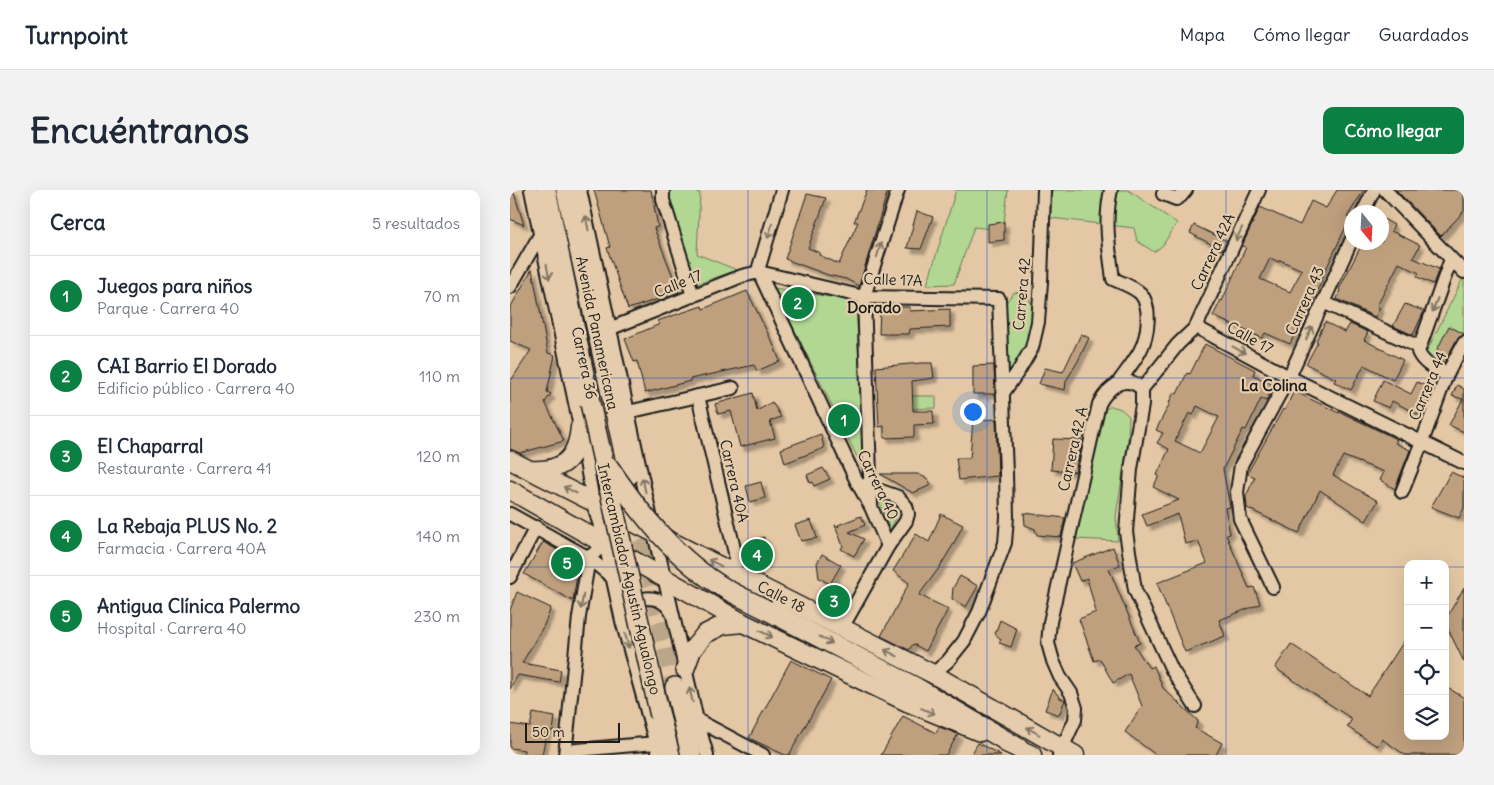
<!DOCTYPE html>
<html lang="es">
<meta charset="utf-8">
<style>
body{margin:0;font-family:Delius,sans-serif;background:#f2f2f3;color:#1f2937}
.controls{position:absolute;right:15px;bottom:15px;display:grid;overflow:hidden;border-radius:10px;box-shadow:0 5px 20px #0002}
.controls button{width:45px;height:45px;display:grid;place-items:center;padding:0;border:0;border-bottom:1px solid #e0e1e3;background:#fff;color:#1f2937;font:25px sans-serif}
.compass{position:absolute;left:834px;top:15px;width:45px;height:45px;border-radius:50%;background:#fff;box-shadow:0 5px 20px #0002;rotate:162deg}
.scale{position:absolute;left:15px;bottom:12px;width:95px;box-sizing:border-box;padding-left:5px;border:2px solid #1c1c1c;border-top:0;font-size:14px;line-height:18px;white-space:nowrap;color:#1c1c1c;-webkit-text-stroke:4px #e4ccac;paint-order:stroke}
.you{position:absolute;left:462px;top:221px;width:18px;height:18px;margin:-12px;border:4px solid #fff;border-radius:50%;background:#1a73e8;box-shadow:0 0 0 8px #1a73e833}
.badge{display:grid;place-items:center;width:32px;height:32px;border-radius:50%;background:#0b8043;color:#fff;font-size:16px;font-weight:700}
.pin{position:absolute;translate:-50% -50%;border:2px solid #fff;box-shadow:0 1px 5px #0006}
.list{margin:0;padding:0;list-style:none}
h2{display:flex;justify-content:space-between;align-items:center;height:65px;margin:0;padding:0 20px;font-size:21px}
h2 small{font-size:16px;font-weight:400;color:#747a83}
.list li{display:grid;grid-template-columns:32px 1fr auto;gap:15px;align-items:center;box-sizing:border-box;height:80px;padding:0 20px;border-top:1px solid #e0e1e3}
.list b{display:block;font-size:19px;white-space:nowrap}
.list p{margin:0;font-size:16px;white-space:nowrap;color:#747a83}
.list em{font-size:16px;font-style:normal;color:#747a83}
.icon{flex:none;width:28px;height:28px;fill:none;stroke:currentColor;stroke-width:2;stroke-linecap:round;stroke-linejoin:round}
.map{position:relative;flex:none;width:954px;height:565px;overflow:hidden;border-radius:10px}
header{display:flex;align-items:center;gap:30px;box-sizing:border-box;height:70px;padding:0 25px;background:#fff;border-bottom:1px solid #e0e1e3}
header strong{font-size:24px}
nav{display:flex;gap:28px;margin-inline-start:auto;font-size:18px}
.intro{display:flex;align-items:center;justify-content:space-between;box-sizing:border-box;height:120px;padding:0 30px}
h1{margin:0;font-size:35px}
.button{padding:12px 22px;border-radius:10px;background:#0b8043;color:#fff;font-size:18px;font-weight:700}
main{display:flex;gap:30px;padding:0 30px}
aside{flex:1;background:#fff;border-radius:10px;box-shadow:0 5px 20px #0002}
.map>svg:first-child{display:block}
</style>
<header>
<strong>Turnpoint</strong>
<nav><a>Mapa</a><a>Cómo llegar</a><a>Guardados</a></nav>
</header>
<div class="intro"><h1>Encuéntranos</h1><a class="button">Cómo llegar</a></div>
<main>
<aside>
<h2>Cerca<small>5 resultados</small></h2>
<ul class="list">
<li><span class="badge">1</span><div><b>Juegos para niños</b><p>Parque · Carrera 40</p></div><em>70 m</em></li>
<li><span class="badge">2</span><div><b>CAI Barrio El Dorado</b><p>Edificio público · Carrera 40</p></div><em>110 m</em></li>
<li><span class="badge">3</span><div><b>El Chaparral</b><p>Restaurante · Carrera 41</p></div><em>120 m</em></li>
<li><span class="badge">4</span><div><b>La Rebaja PLUS No. 2</b><p>Farmacia · Carrera 40A</p></div><em>140 m</em></li>
<li><span class="badge">5</span><div><b>Antigua Clínica Palermo</b><p>Hospital · Carrera 40</p></div><em>230 m</em></li>
</ul>
</aside>
<div class="map">
<svg width="954" height="565" viewBox="0 0 954 565">
<defs>
<filter id="shadow"><feDropShadow dx="4.5" dy="4.5" stdDeviation="1" flood-color="#0004"/></filter>
</defs>
<rect width="100%" height="100%" fill="#e4c8a5"/>
<filter id="ink" filterUnits="userSpaceOnUse"><feTurbulence type="fractalNoise" baseFrequency=".02" numOctaves="2"/><feDisplacementMap in="SourceGraphic" scale="10" xChannelSelector="R" yChannelSelector="G"/><feConvolveMatrix kernelMatrix="1 2 1 2 8 2 1 2 1" color-interpolation-filters="sRGB"/></filter>
<g filter="url(#ink)">
<!-- green -->
<g fill="#b2d792" stroke="#677a57">
<polygon points="155,0 179,0 190,3 187,64 227,80 182,96"/>
<polygon points="446,0 498,0 493,40 464,37 444,94 417,95"/>
<polygon points="542,0 618,0 667,33 653,55 644,62 627,51 624,38 541,28"/>
<polygon points="954,86 954,148 938,176 925,171 916,163"/>
<polygon points="264,98 346,111 354,281"/>
<polygon points="516,102 524,120 519,152 502,183 496,173 495,114 503,103"/>
<polygon points="398,206 426,206 426,218 398,219"/>
<polygon points="601,216 611,219 619,226 618,251 606,326 608,351 566,349 593,221"/>
<polygon points="368,308 390,320 380,340"/>
</g>
<!-- building -->
<g fill="#bfa07e" stroke="#1c1c1c" fill-rule="evenodd" filter="url(#shadow)">
<polygon points="0,0 3,0 14,35 0,29"/>
<polygon points="84,0 141,0 148,37 144,38 169,102 118,119 97,58 100,57"/>
<polygon points="357,0 378,0 349,96 336,89 318,85 275,69 297,4 316,8 298,58 310,63 309,65 329,74 348,32 344,32"/>
<path d="M827,0H854L837,27L840,28L811,90L812,91L800,114L796,125L794,124L780,154L755,143L752,148L703,126L711,110L712,111L736,57L732,56L750,17L790,35L801,11L816,18ZM760,68L769,72L770,70L792,80L780,102L750,89Z"/>
<polygon points="886,0 954,0 954,21 931,46"/>
<polygon points="407,21 423,27 411,59 397,58"/>
<polygon points="872,28 884,35 881,41 910,55 903,68 929,79 923,94 907,87 909,83 889,73 867,116 870,118 865,127 827,109 830,100 829,99 853,52 872,52"/>
<polygon points="494,32 494,50 478,52 478,34"/>
<polygon points="684,35 717,51 712,60 680,43"/>
<polygon points="22,79 38,163 45,165 37,202 41,204 35,212 54,251 10,263 0,259 0,192 21,160 0,151 0,118"/>
<polygon points="237,101 263,154 270,171 247,181 244,175 180,189 180,191 135,203 127,171 124,172 115,149 150,134 147,131 192,116 193,119"/>
<polygon points="282,102 299,108 293,125 276,119"/>
<polygon points="895,114 914,121 903,145 883,136"/>
<polygon points="370,117 400,117 400,121 440,119 440,137 400,139 399,144 369,144"/>
<polygon points="815,132 835,142 840,134 858,142 854,150 893,170 883,190 854,175 841,200 824,192 826,189 796,174 808,152 806,151"/>
<polygon points="939,136 954,144 947,149 934,173 924,166"/>
<polygon points="571,144 579,148 568,171 556,191 555,200 529,194 535,178 553,182"/>
<path d="M695,154L745,180L743,185L764,195L756,211L751,209L736,240L733,239L713,279L720,317L715,318L720,344L716,345L739,398L744,397L750,414L709,430L715,446L675,462L647,393L697,373L688,351L675,354L668,324L637,336L632,324L669,310L643,297L649,286L647,285L659,259L647,253L653,243L646,240L660,213H659L664,202L667,204L677,183L680,184ZM687,216L709,227L690,263L665,251L679,223L683,225Z"/>
<polygon points="411,173 422,173 424,188 402,191 403,221 423,221 424,234 404,235 404,247 374,248 374,236 369,237 366,177"/>
<polygon points="484,175 485,204 463,204 463,176"/>
<polygon points="873,190 901,204 907,192 923,199 913,227 882,211 879,218 863,211"/>
<polygon points="947,195 954,199 954,242 939,235 953,209 942,206"/>
<polygon points="784,201 829,223 830,222 880,246 887,250 885,253 900,260 885,299 870,290 874,282 833,266 823,285 868,311 856,331 810,300 789,343 737,318 736,306 745,287 738,284 738,282 773,219 775,220"/>
<polygon points="243,203 247,221 262,212 271,227 260,231 265,248 230,257 221,221 208,224 205,214"/>
<polygon points="463,229 472,230 486,229 488,286 449,290 446,268 460,268"/>
<polygon points="311,244 314,258 275,273 271,259"/>
<polygon points="543,249 572,250 565,282 541,280"/>
<polygon points="313,278 320,289 304,296 303,292 300,293 297,285"/>
<polygon points="941,282 954,288 954,318 949,328 921,317"/>
<polygon points="370,284 408,284 418,289 421,295 403,303"/>
<polygon points="251,292 255,308 240,312 236,296"/>
<polygon points="514,323 555,328 551,347 527,345 525,339 515,335"/>
<polygon points="431,324 453,335 443,355 429,378 409,405 438,419 416,461 403,454 399,460 371,446 399,393 383,381 406,344 419,352"/>
<polygon points="351,326 355,335 339,342 354,349 344,366 331,359 333,356 325,335 329,337 328,335"/>
<polygon points="301,330 307,348 291,351 285,335"/>
<polygon points="254,347 257,365 252,376 242,371 237,351"/>
<polygon points="33,352 69,372 63,411 14,384"/>
<polygon points="603,357 610,375 599,379 630,453 624,455 639,478 644,476 653,498 688,531 685,538 712,553 706,565 646,565 615,542 632,516 619,484 603,493 590,469 584,471 569,429 586,422 577,388 570,391 562,373"/>
<polygon points="312,364 331,375 320,394 309,388 307,373"/>
<polygon points="450,386 468,396 456,417 442,409 443,398"/>
<polygon points="954,398 954,472 935,433 935,430"/>
<polygon points="7,402 41,418 34,435 12,473 51,480 49,492 8,485 0,499 0,420"/>
<polygon points="490,430 507,439 501,457 489,453 491,449 485,444"/>
<polygon points="898,445 898,546 935,546 935,496 954,508 954,565 895,565 872,549 867,556 837,537 842,529 765,478 781,454 858,506"/>
<polygon points="281,470 321,490 279,565 275,565 239,548"/>
<polygon points="543,499 550,508 555,510 549,525 535,520"/>
<polygon points="23,523 45,527 43,541 37,540 32,565 14,565 14,560 0,558 0,534 20,537"/>
<polygon points="393,526 426,543 429,537 448,544 436,565 371,565"/>
<polygon points="468,553 491,565 461,565"/>
</g>
<g fill="none" stroke-linecap="round" stroke-linejoin="round">
<!-- primary-tunnel -->
<polyline stroke="#bca68a" stroke-width="19" stroke-dasharray="19 9" stroke-linecap="butt" points="127,322 165,497"/>
<defs>
<g id="street">
<polyline points="21,0 70,237 83,312 95,353 112,431 149,565"/>
<polyline points="70,0 144,343 187,530 197,565"/>
<polyline points="153,0 153,10 183,106"/>
<polyline points="272,0 249,77 249,82 347,292 361,317 378,356"/>
<path d="M601,0C594,31 599,58 603,89C612,93 624,97 631,104C642,118 638,146 630,161C624,172 615,183 608,193"/>
<polyline points="875,0 954,82"/>
<polyline points="653,4 666,9 671,6 676,0"/>
<polyline points="853,22 864,0"/>
<polyline points="0,97 30,45"/>
<polyline points="813,112 909,157"/>
<polyline points="686,137 779,187 954,273"/>
<polyline points="99,139 232,86 249,82 354,107 489,109 496,283 497,327 495,353 469,422 454,451 438,471 423,484"/>
<path d="M937,184C926,179 914,175 908,162L941,69"/>
<polyline points="632,199 668,154 686,137 749,0"/>
<polyline points="493,203 509,180 522,158 528,132 531,92 534,0"/>
<polyline points="188,206 225,363 226,384"/>
<polyline points="118,222 223,198"/>
<polyline points="892,302 912,252 937,184 954,153"/>
<polyline points="361,315 354,107 388,0"/>
<polyline points="0,324 79,368 102,387"/>
<polyline points="0,387 26,337"/>
<polyline points="763,397 730,329 727,302 731,275 779,187 842,49"/>
<path d="M119,417C128,407 144,405 155,414C158,416 160,420 162,423"/>
<polyline points="332,438 378,356 396,331 398,324 396,316 388,307 354,295"/>
<polyline points="187,530 253,565"/>
<polyline points="56,561 146,553"/>
<polyline points="55,565 69,427 79,368 95,353"/>
<path d="M549,565L565,530L566,518L561,503L550,487L543,471L538,453L540,432L589,214C598,197 615,183 632,199V215L621,279L616,342L625,400L662,480L685,516"/>
</g>
<g id="secondary">
<polyline points="0,270 423,484 565,565"/>
<path d="M20,280C53,282 67,269 70,237"/>
<polyline points="0,300 233,433 397,512 470,542"/>
<polyline points="175,479 182,460 195,444 213,435 233,433"/>
<polyline points="496,553 522,565"/>
</g>
<g id="primary">
<polyline points="36,0 80,213"/>
<polyline points="56,0 119,285"/>
<polyline points="257,420 405,497 510,559"/>
<polyline points="165,497 181,565"/>
<polyline points="150,526 160,565"/>
</g>
</defs>
<!-- street casing -->
<use href="#street" stroke="#1c1c1c" stroke-width="16"/>
<!-- secondary casing -->
<use href="#secondary" stroke="#1c1c1c" stroke-width="21"/>
<!-- primary casing -->
<use href="#primary" stroke="#1c1c1c" stroke-width="22"/>
<!-- street -->
<use href="#street" stroke="#e4ccac" stroke-width="12"/>
<!-- secondary -->
<use href="#secondary" stroke="#e4ccac" stroke-width="18"/>
<!-- primary -->
<use href="#primary" stroke="#e4ccac" stroke-width="19"/>
<defs>
<g id="primary-bridge">
<polyline points="80,213 150,526"/>
<path d="M98,276C130,323 166,370 216,399C230,407 244,413 257,420"/>
</g>
</defs>
<!-- primary-bridge casing -->
<use href="#primary-bridge" stroke="#1c1c1c" stroke-width="22" stroke-linecap="butt"/>
<!-- primary-bridge -->
<use href="#primary-bridge" stroke="#e4ccac" stroke-width="19"/>
</g>
<!-- one-way arrows -->
<defs><path id="oneway-shaft" d="M-6 0H5M1.5-3L5.5 0L1.5 3" fill="none" stroke-width="1.6" stroke-linecap="round" stroke-linejoin="round" transform="scale(1.25)"/></defs>
<g stroke="#807464">
<use href="#oneway-shaft" transform="translate(77 33) rotate(-102)"/>
<use href="#oneway-shaft" transform="translate(260 41) rotate(107)"/>
<use href="#oneway-shaft" transform="translate(729 44) rotate(115)"/>
<use href="#oneway-shaft" transform="translate(369 60) rotate(-73)"/>
<use href="#oneway-shaft" transform="translate(38 82) rotate(78)"/>
<use href="#oneway-shaft" transform="translate(925 115) rotate(110)"/>
<use href="#oneway-shaft" transform="translate(799 143) rotate(-66)"/>
<use href="#oneway-shaft" transform="translate(729 160) rotate(29)"/>
<use href="#oneway-shaft" transform="translate(134 295) rotate(-102)"/>
<use href="#oneway-shaft" transform="translate(60 300) rotate(-153)"/>
<use href="#oneway-shaft" transform="translate(205 373) rotate(-153)"/>
<use href="#oneway-shaft" transform="translate(72 412) rotate(100)"/>
<use href="#oneway-shaft" transform="translate(256 444) rotate(26)"/>
<use href="#oneway-shaft" transform="translate(316 450) rotate(28)"/>
<use href="#oneway-shaft" transform="translate(117 451) rotate(74)"/>
<use href="#oneway-shaft" transform="translate(381 463) rotate(-153)"/>
<use href="#oneway-shaft" transform="translate(181 505) rotate(-103)"/>
<use href="#oneway-shaft" transform="translate(418 521) rotate(22)"/>
<use href="#oneway-shaft" transform="translate(523 541) rotate(-150)"/>
</g>
</g>
<!-- grid -->
<path fill="none" stroke="#1d4ed8" stroke-width="1" stroke-opacity="0.55" d="M238,0V565M477,0V565M716,0V565M0,188H954M0,377H898M935,377H954"/>
<g text-anchor="middle" stroke-width="4.5" stroke-linejoin="round" paint-order="stroke">
<!-- street labels -->
<g font-size="15" fill="#1c1c1c" stroke="#e4ccac">
<text transform="translate(703 62) rotate(-65)" y="5">Carrera 42A</text>
<text transform="translate(383 90) rotate(2)" y="5">Calle 17A</text>
<text transform="translate(168 94) rotate(-22)" y="5">Calle 17</text>
<text transform="translate(512 104) rotate(-85)" y="5">Carrera 42</text>
<text transform="translate(795 111) rotate(-66)" y="5">Carrera 43</text>
<text transform="translate(87 143) rotate(78)" y="5">Avenida Panamericana</text>
<text transform="translate(740 148) rotate(29)" y="5">Calle 17</text>
<text transform="translate(74 173) rotate(78)" y="5">Carrera 36</text>
<text transform="translate(918 196) rotate(-67)" y="5">Carrera 44</text>
<text transform="translate(563 259) rotate(-77)" y="5">Carrera 42 A</text>
<text transform="translate(224 291) rotate(77)" y="5">Carrera 40A</text>
<text transform="translate(368 295) rotate(64)" y="5">Carrera 40</text>
<text transform="translate(119 389) rotate(77)" y="5">Intercambiador Agustin Agualongo</text>
<text transform="translate(271 407) rotate(27)" y="5">Calle 18</text>
</g>
<!-- neighbourhood labels -->
<g font-size="16" font-weight="bold" fill="#1c1c1c" stroke="#e4ccac">
<text x="364" y="123">Dorado</text>
<text x="764" y="201">La Colina</text>
</g>
</g>
</svg>
<div class="controls">
<button>+</button>
<button>−</button>
<button><svg class="icon" aria-label="locate" viewBox="0 0 24 24"><circle cx="12" cy="12" r="6"/><path d="M12 2v4M12 18v4M2 12h4M18 12h4"/></svg></button>
<button><svg class="icon" aria-label="layers" viewBox="0 0 24 24"><path d="M12 4l9 5-9 5-9-5zM3 14l9 5 9-5"/></svg></button>
</div>
<svg class="compass" viewBox="-18 -18 36 36"><path d="M0-13l5 13h-10z" fill="#e53935"/><path d="M0 13l5-13h-10z" fill="#747a83"/></svg>
<div class="scale">50 m</div>
<div class="you"></div>
<div class="pin badge" style="left:334px;top:230px">1</div>
<div class="pin badge" style="left:288px;top:113px">2</div>
<div class="pin badge" style="left:324px;top:411px">3</div>
<div class="pin badge" style="left:247px;top:365px">4</div>
<div class="pin badge" style="left:57px;top:373px">5</div>
</div>
</main>
